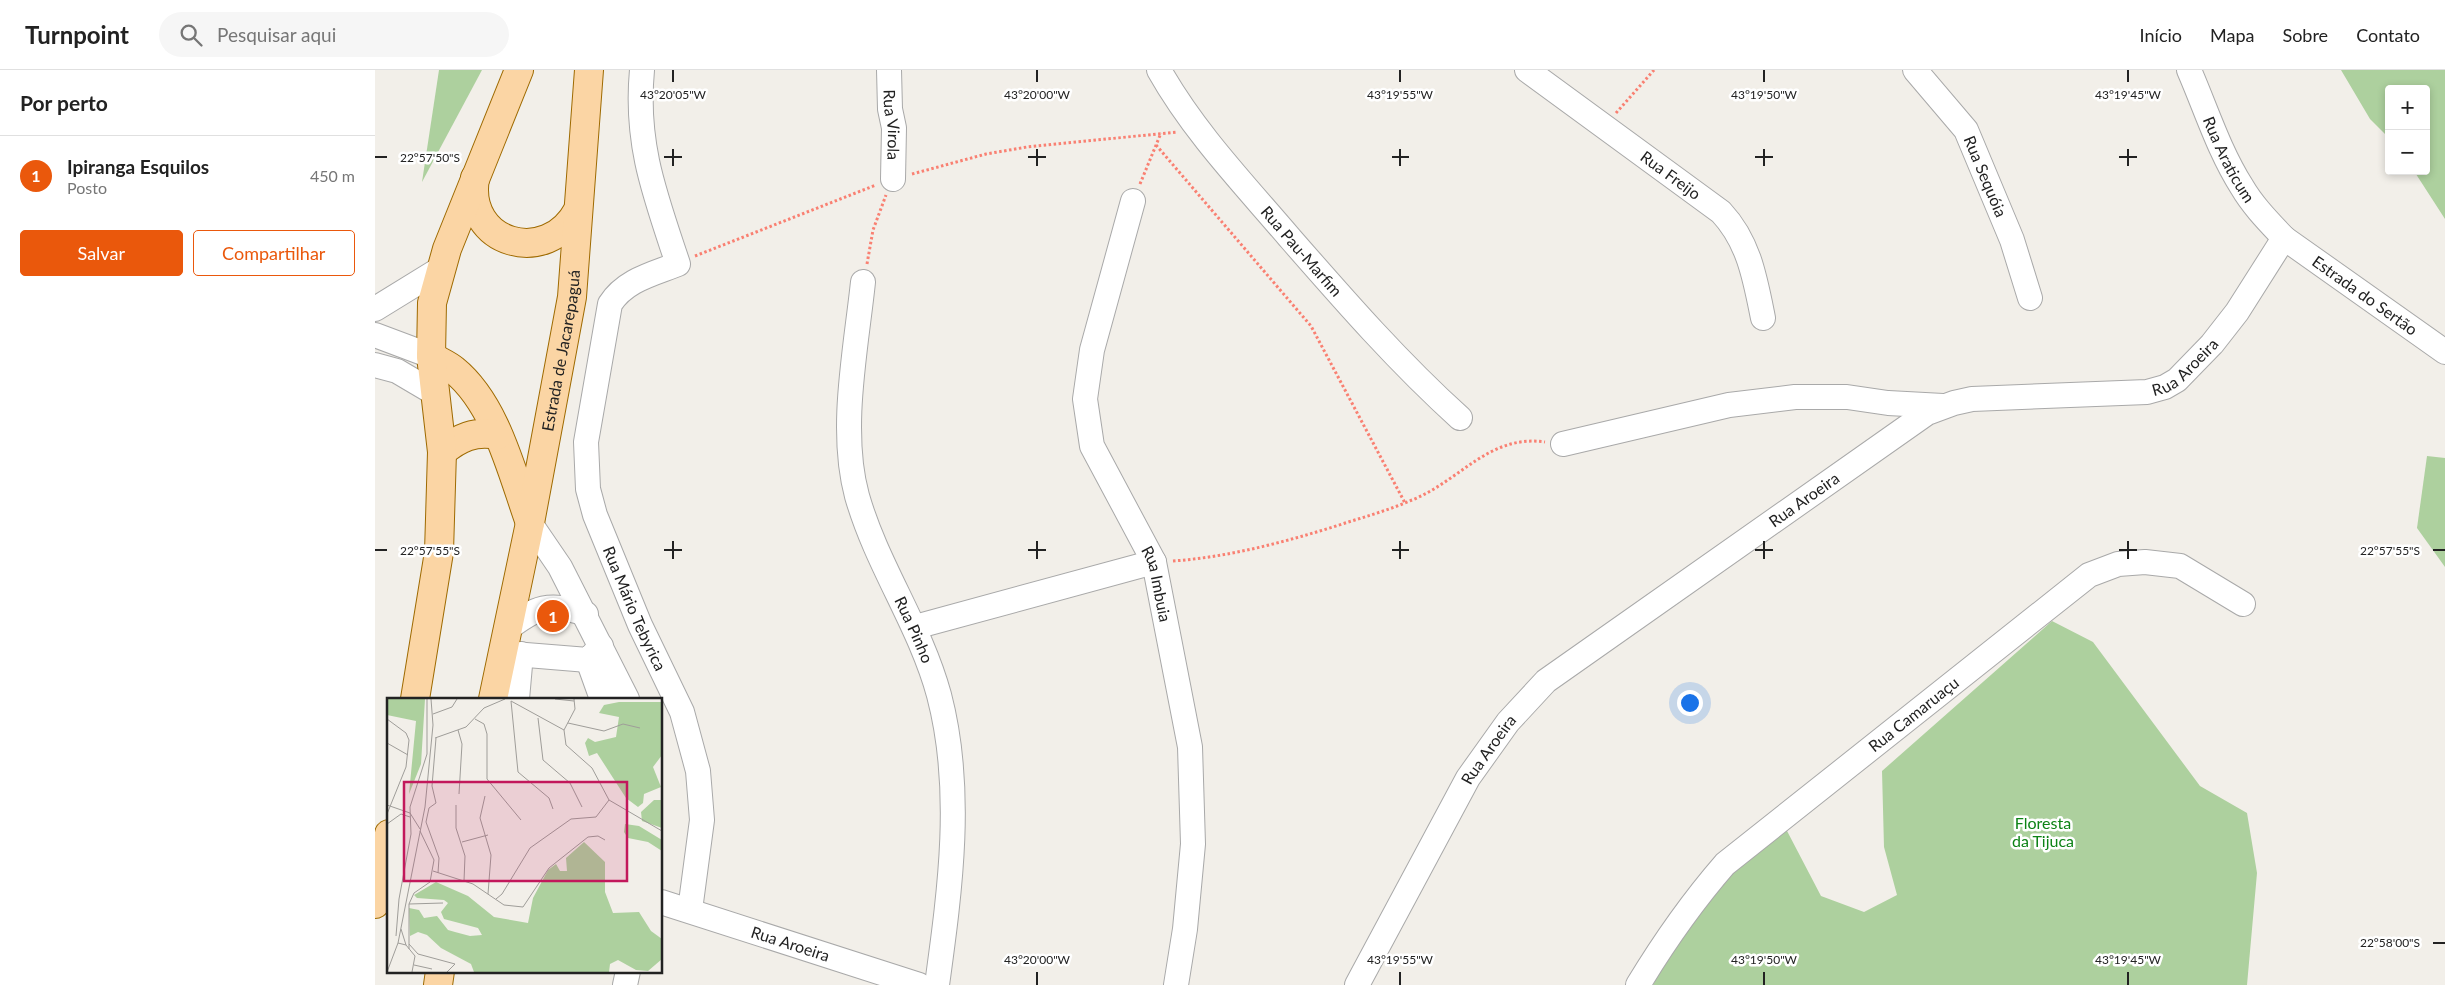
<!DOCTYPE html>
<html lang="pt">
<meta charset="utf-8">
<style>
body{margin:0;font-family:Lato,sans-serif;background:#f6f6f6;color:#222}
.controls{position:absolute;right:15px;top:15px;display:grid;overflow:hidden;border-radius:5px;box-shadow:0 2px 8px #0003}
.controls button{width:45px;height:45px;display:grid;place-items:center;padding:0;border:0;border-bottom:1px solid #e0e0e0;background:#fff;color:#222;font:25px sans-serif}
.you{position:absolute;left:1314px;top:632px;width:18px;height:18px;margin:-12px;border:4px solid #fff;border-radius:50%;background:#1a73e8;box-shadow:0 0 0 8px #1a73e833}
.badge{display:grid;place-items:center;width:32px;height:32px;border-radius:50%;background:#ea580c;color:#fff;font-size:16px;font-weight:700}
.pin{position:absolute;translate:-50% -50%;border:2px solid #fff;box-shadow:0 1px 5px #0006}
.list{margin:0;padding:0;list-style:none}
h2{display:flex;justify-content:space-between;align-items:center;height:65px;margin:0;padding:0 20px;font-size:21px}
h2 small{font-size:16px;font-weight:400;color:#767676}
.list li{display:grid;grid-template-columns:32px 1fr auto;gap:15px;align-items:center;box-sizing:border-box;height:80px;padding:0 20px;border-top:1px solid #e0e0e0}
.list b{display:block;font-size:19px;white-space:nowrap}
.list p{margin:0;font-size:16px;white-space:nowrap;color:#767676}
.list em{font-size:16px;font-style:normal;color:#767676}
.actions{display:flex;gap:10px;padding:15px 20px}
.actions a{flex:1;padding:11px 0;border:1px solid #ea580c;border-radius:5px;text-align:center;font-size:18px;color:#ea580c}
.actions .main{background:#ea580c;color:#fff}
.icon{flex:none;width:28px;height:28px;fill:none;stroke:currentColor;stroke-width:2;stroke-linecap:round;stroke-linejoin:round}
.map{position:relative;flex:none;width:2070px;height:915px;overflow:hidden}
header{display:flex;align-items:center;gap:30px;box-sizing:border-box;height:70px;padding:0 25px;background:#fff;border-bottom:1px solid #e0e0e0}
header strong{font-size:24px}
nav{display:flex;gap:28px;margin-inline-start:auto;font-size:18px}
.search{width:350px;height:45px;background:#f6f6f6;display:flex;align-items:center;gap:12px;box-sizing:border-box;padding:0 18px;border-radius:28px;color:#767676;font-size:19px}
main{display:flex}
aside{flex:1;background:#fff}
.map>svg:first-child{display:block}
</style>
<header>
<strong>Turnpoint</strong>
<div class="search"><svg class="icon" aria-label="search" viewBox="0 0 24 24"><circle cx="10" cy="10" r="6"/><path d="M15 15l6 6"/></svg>Pesquisar aqui</div>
<nav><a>Início</a><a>Mapa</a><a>Sobre</a><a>Contato</a></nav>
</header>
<main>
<aside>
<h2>Por perto<small></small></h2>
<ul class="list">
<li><span class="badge">1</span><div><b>Ipiranga Esquilos</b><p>Posto</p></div><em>450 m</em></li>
</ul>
<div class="actions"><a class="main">Salvar</a><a>Compartilhar</a></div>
</aside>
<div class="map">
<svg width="2070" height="915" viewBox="0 0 2070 915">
<rect width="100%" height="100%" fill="#f2efe9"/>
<!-- forest -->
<g fill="#add09e">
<polygon points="64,0 107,0 47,112"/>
<polygon points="1966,0 2070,0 2070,149 2039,101 2051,101 2051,19 2014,19 2014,68 1995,49"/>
<polygon points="2052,386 2070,388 2070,497 2042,458"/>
<polygon points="1677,551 1718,572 1825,716 1872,743 1882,803 1872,915 1278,915 1290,891 1344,812 1411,759 1446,826 1489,842 1522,825 1509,777 1507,701"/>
</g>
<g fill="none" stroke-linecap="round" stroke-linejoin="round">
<defs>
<g id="minor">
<path id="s1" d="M267,0C260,74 280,125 303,194C278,204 250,210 235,234L211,372L213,419L220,445L265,555L307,642L323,701L327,750L315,840"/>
<path id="s2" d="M514,0L515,39L519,58L518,109"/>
<path id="s3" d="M784,0C819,62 868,113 914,167C969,230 1023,292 1085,348"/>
<path id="s4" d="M1152,0L1346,142C1374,172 1380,208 1388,248"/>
<path id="s5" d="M1540,0L1591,60L1637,170L1655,228"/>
<path id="s6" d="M1814,0C1831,39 1844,81 1867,117C1878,136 1894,152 1909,168L2070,282"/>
<path id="s7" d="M758,131L717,280L710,329L717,376L779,492L815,677L818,774L810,859L801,915"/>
<path id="s8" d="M488,212C481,279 464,360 482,426C502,496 545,555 564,625C589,720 575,820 562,915"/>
<polyline points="0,239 65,199"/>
<polyline points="0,265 56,286"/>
<polyline points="0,295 22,301 61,324"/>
<polyline points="1188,374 1354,335 1420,327 1472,327 1513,333 1568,336"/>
<polyline points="155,453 185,497 252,629"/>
<polyline points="540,557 779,492"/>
<path d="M131,560C162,536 173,532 211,544"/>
<polyline points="127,583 213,590 226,576"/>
<polyline points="213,590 227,629"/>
<polyline points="142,629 146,584"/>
<path id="s9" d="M286,832L544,915"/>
<polyline points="250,915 253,901"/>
<path id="s10" d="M982,915L1093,708L1133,652L1171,611L1552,343L1579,333L1597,329L1772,322L1790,317L1802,310L1837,274L1862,242L1909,168"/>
<path id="s11" d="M1263,915C1289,872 1317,832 1350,794L1714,505L1743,494L1770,492L1805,496L1868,534"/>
</g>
<g id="major">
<path d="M100,108C89,174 172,198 203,140"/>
<path d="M56,286C63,291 72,294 79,300C121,334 137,403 155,453"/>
<path d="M67,382C85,367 99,361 123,365"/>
<polyline points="40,629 64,482 67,382 56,286 57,233 72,179 144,0"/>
<path id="s12" d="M118,629L155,453L197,227L214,0"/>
<polyline points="0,834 14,764"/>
<polyline points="63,915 65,901"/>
</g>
</defs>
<!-- minor casing -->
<use href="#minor" stroke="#a9a9a9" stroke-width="26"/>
<!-- major casing -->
<use href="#major" stroke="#9e6a01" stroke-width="30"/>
<!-- path -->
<g stroke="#f98072" stroke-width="3" stroke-dasharray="2.5 2.5" stroke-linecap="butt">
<polyline points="1241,43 1279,0"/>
<polyline points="781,75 936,256 1030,433"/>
<polyline points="537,104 611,84 652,77 802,62"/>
<polyline points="765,114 786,63"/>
<polyline points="320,186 501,115"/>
<polyline points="492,194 498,160 511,125"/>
<path d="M798,491C853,487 906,473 958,457C985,448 1012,441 1037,430C1085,411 1114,364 1170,372"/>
</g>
<!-- minor -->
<use href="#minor" stroke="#fff" stroke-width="24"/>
<!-- major -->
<use href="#major" stroke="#fbd5a4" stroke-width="28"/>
</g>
<!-- ticks -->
<path fill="none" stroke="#222" stroke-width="2" d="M298,0V12M662,0V12M1025,0V12M1389,0V12M1753,0V12M298,79V96M662,79V96M1025,79V96M1389,79V96M1753,79V96M0,87H12M289,87H307M653,87H671M1017,87H1034M1380,87H1398M1744,87H1762M298,471V489M662,471V489M1025,471V489M1389,471V489M1753,471V489M0,480H12M289,480H307M653,480H671M1017,480H1034M1380,480H1398M1744,480H1762M2058,480H2070M2058,873H2070M662,902V915M1025,902V915M1389,902V915M1753,902V915"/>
<g text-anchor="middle" stroke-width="5" stroke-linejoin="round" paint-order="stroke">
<!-- street labels -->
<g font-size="16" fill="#222" stroke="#fff">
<text dy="6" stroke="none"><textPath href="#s2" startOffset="55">Rua Virola</textPath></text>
<text dy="6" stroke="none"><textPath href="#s6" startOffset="98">Rua Araticum</textPath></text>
<text dy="6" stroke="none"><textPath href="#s4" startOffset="178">Rua Freijo</textPath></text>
<text dy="6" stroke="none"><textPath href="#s5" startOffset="129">Rua Sequóia</textPath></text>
<text dy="6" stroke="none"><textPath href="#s3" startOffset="231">Rua Pau-Marfim</textPath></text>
<text dy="6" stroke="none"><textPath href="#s6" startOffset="294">Estrada do Sertão</textPath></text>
<text dy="6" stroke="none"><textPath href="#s12" startOffset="355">Estrada de Jacarepaguá</textPath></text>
<text dy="6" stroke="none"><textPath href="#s10" startOffset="1094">Rua Aroeira</textPath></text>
<text dy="6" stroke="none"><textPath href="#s10" startOffset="675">Rua Aroeira</textPath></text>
<text dy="6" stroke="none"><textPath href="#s7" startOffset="405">Rua Imbuia</textPath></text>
<text dy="6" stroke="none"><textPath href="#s1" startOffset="595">Rua Mário Tebyrica</textPath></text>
<text dy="6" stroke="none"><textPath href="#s8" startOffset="361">Rua Pinho</textPath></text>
<text dy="6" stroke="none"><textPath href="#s11" startOffset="390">Rua Camaruaçu</textPath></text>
<text dy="6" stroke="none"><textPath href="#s10" startOffset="270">Rua Aroeira</textPath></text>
<text dy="6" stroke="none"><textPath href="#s9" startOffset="136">Rua Aroeira</textPath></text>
</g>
<!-- park labels -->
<g font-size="16" fill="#0d8316" stroke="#fff">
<text x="1668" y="759">Floresta<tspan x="1668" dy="18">da Tijuca</tspan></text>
</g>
</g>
<!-- overview -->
<g transform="translate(12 628)">
<rect width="275" height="275" fill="#f2efe9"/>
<path d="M0,1H38L34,66L22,96L29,23L0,17ZM232,4H275V57L266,69L274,89L257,96L256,105L251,109L239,100L210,55L202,58L198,45L201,40L208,44L229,39L232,19L212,15L217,7ZM267,102H275V130L255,123L254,114ZM238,126L252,128L275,142V153L261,144L241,140L237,134ZM197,144L218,164V194L226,215L252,214L264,233L275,241V261L261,273L249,272L231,262L223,266L222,274H87L84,266L54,250L40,237L31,234L23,238L22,210L32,212L37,220L50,218L61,232L68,234L83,238L95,237L91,230L57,221L54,214L61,205L57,202L30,200L27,197L49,184L81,198L107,219L141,225L146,200L161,172L169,166L173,173H180L179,160Z" fill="#add09e"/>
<path fill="none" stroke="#9f9d99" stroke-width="1" d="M168,1L187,3M187,1L188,11L177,32L179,47L205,70L222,102L275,133M124,3L131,74L162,100L166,111M124,3L177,32M46,16L65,9L70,1M151,20L156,62L183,85L195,109M0,21L19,35L22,42L19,69L0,116M88,21L97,26L100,36V81L134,122M181,25L217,33L236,26L253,30M71,32L75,46L72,96M48,40L79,29L97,10L118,1M49,40L45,88L49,105L42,110L39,124L52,160L51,175M0,45L21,57M98,98L93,120L104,157L101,196M0,107L23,115M69,107V130L78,158L77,183M23,115L33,131M0,126L14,116L23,119M75,144L101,137M46,173L86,186L117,207L136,209L162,170L201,139L211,138L218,142M109,201L115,196L143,150L184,121L209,119L222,102M22,206L56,205M14,231L19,247M9,238L12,201L24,136L23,109L40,56V1M11,245L19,247L28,258M22,246L31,256L68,266L60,274M22,251V206L27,195L43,184L47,162L33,133M27,267L45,271M0,274L11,245L38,109L46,27L44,1M25,274L28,258"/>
<path fill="#c2185b" fill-opacity="0.15" stroke="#c2185b" stroke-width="2.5" d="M17,84H240V183H17Z"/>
<rect width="275" height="275" fill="none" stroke="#222" stroke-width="2.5"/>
</g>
<g font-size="12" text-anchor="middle" fill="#222" stroke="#fff" stroke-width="5" stroke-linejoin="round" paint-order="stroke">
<text x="298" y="29">43°20'05"W</text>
<text x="662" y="29">43°20'00"W</text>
<text x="1025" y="29">43°19'55"W</text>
<text x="1389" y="29">43°19'50"W</text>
<text x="1753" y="29">43°19'45"W</text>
<text x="55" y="92">22°57'50"S</text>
<text x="55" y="485">22°57'55"S</text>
<text x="2015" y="485">22°57'55"S</text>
<text x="2015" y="877">22°58'00"S</text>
<text x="662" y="894">43°20'00"W</text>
<text x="1025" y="894">43°19'55"W</text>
<text x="1389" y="894">43°19'50"W</text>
<text x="1753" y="894">43°19'45"W</text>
</g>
</svg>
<div class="controls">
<button>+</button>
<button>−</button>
</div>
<div class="you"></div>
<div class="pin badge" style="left:178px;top:546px">1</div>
</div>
</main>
